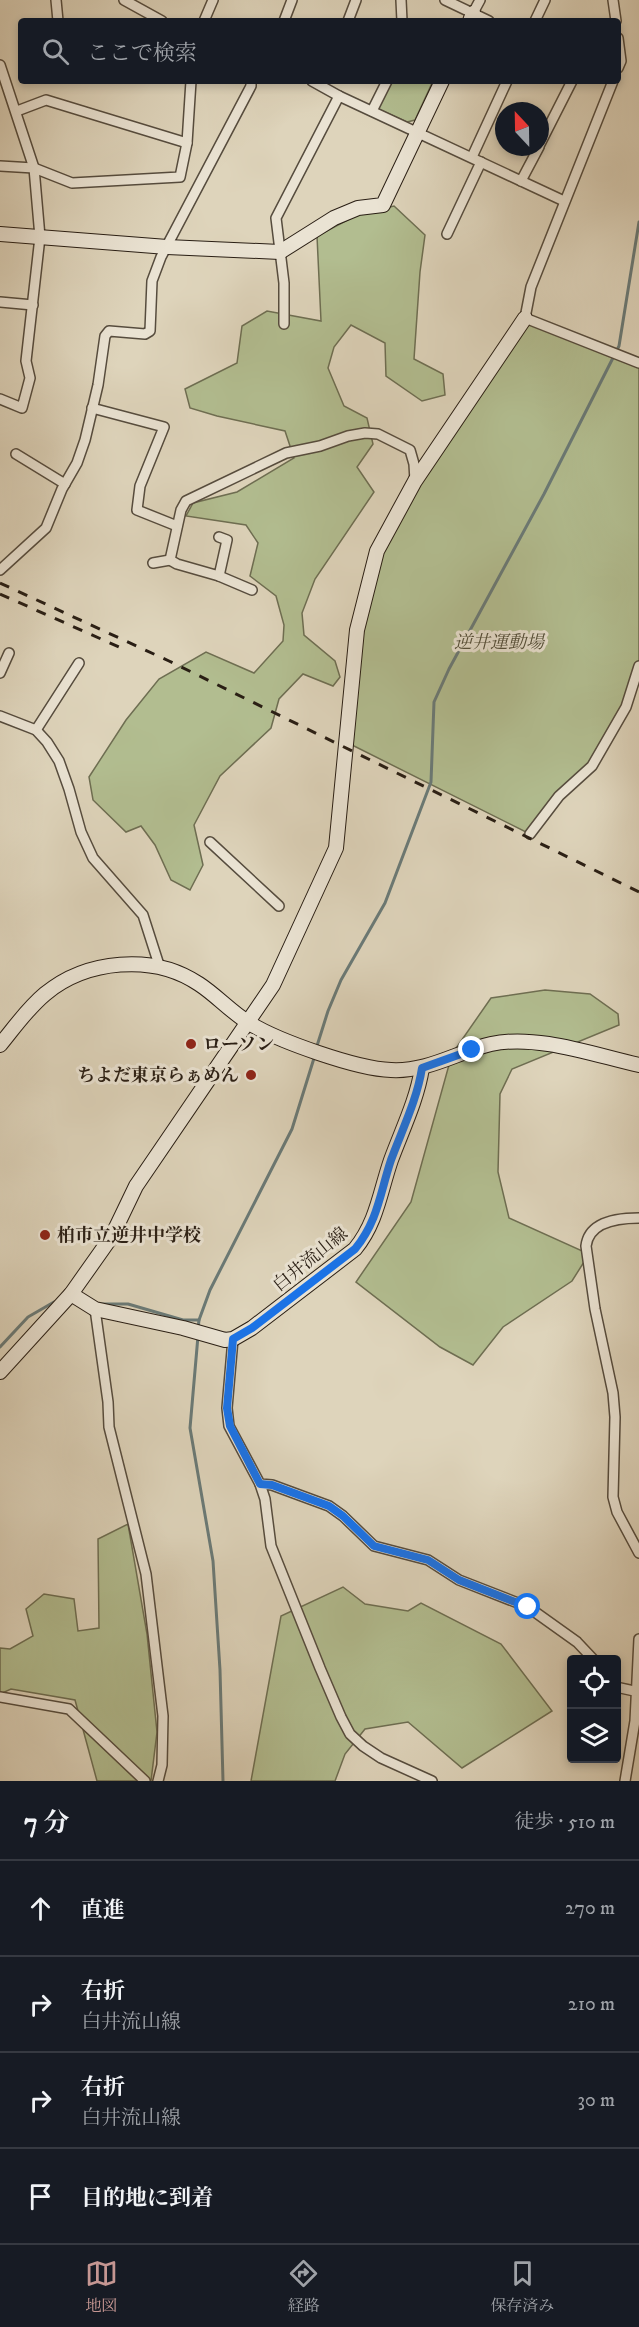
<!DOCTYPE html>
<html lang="ja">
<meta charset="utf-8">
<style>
body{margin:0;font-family:"IM FELL DW Pica","Noto Serif JP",serif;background:#20242c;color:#f1f3f6}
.controls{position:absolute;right:18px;bottom:18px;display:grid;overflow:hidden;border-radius:6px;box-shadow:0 3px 9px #0003}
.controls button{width:54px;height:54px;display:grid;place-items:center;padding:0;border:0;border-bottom:2px solid #363941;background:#171b24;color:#f1f3f6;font:30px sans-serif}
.compass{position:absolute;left:495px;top:102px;width:54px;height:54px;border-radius:50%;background:#171b24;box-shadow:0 3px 9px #0003;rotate:338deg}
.stop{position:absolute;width:18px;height:18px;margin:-14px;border:4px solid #1a73e8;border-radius:50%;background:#fff}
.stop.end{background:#1a73e8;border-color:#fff;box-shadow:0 2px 6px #0008}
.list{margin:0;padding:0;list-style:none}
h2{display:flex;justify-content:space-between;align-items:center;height:78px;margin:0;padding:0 24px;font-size:26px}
h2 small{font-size:20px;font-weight:400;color:#9ea1a6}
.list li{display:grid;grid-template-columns:39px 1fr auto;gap:18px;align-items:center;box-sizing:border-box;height:96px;padding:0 24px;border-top:2px solid #363941}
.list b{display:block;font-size:22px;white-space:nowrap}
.list p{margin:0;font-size:20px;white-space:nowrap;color:#9ea1a6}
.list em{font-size:20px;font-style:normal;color:#9ea1a6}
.icon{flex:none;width:33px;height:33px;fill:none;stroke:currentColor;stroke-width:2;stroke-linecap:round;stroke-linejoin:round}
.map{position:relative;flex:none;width:639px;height:1781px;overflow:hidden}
.search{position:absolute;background:#171b24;box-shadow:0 3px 9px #0003;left:18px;right:18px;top:18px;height:66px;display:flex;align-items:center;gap:15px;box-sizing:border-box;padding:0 21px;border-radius:6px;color:#9ea1a6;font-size:22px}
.sheet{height:462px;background:#171b24}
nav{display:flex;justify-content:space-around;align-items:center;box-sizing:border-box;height:84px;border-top:2px solid #363941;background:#171b24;font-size:16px;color:#9ea1a6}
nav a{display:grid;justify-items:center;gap:3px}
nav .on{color:#c59692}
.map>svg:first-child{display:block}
</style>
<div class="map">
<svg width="639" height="1781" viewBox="0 0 639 1781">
<rect width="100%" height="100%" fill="#ded4bb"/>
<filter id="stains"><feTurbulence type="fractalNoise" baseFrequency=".00333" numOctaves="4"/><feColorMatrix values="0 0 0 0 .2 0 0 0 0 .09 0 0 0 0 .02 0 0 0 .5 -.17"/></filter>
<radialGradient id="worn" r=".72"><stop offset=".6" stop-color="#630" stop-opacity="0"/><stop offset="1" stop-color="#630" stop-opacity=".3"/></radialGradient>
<!-- green -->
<g fill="#b2bd90" stroke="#6e6e52" stroke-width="1.5">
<polygon points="391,81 433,81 415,120 407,122 378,109"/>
<polygon points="394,206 425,235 420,272 414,359 443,374 445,395 422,401 386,376 385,343 351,325 334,347 328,368 344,406 367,418 373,444 357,467 374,492 315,579 302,613 304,635 335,661 340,677 333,686 303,674 279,699 271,728 220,776 194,825 203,865 190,890 171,880 155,845 141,826 126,832 93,800 89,777 126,720 159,679 206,652 254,673 283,641 284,625 276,596 250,576 258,543 246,525 186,516 193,503 237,492 294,458 285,431 217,416 190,408 185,389 237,363 242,326 267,311 321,321 317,236 359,214"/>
<polygon points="525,318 639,366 639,667 626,707 592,766 530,834 346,742 357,630 377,551"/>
<polygon points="545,990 590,994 618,1014 619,1025 512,1069 500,1094 498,1172 509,1218 589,1254 572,1281 503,1327 473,1365 440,1347 356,1282 411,1202 452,1054 491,998"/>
<polygon points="128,1524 147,1634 157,1732 151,1781 97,1781 75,1700 11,1689 0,1694 0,1648 10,1649 33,1636 26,1609 44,1594 74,1599 78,1631 99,1628 98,1539"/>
<polygon points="343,1587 365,1604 408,1611 421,1603 501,1644 552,1711 462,1768 408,1722 365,1729 345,1754 335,1781 251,1781 281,1616"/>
</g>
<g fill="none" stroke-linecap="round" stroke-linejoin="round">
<!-- stream -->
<g stroke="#6a7a77" stroke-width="3">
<polyline points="316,1049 328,1011 341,980 385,903 431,782 434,702 449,669 544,494 619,346 639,222"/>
<polyline points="98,1304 128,1304 183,1320 199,1320"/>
<polyline points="198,1329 199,1320 210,1290 292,1129 315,1055"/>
<polyline points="198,1336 190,1428 213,1561 220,1670 223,1781"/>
<polyline points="0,1347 28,1317 54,1302 59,1302"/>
</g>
<defs>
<g id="street">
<polyline points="56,0 58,21"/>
<polyline points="124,0 162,21"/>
<polyline points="401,0 402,21"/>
<polyline points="445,0 489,21"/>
<polyline points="613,0 616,21"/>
<polyline points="473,13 480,0"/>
<polyline points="204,21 213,0"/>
<polyline points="284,21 292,0"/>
<polyline points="348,21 356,0"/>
<polyline points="535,21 545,0"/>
<polyline points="618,38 621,61 618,68"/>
<polyline points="0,65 34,168 40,237 26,361 30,378 22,408 0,399"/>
<polyline points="312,81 339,96"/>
<polyline points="613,81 531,287 525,318 639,363"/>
<polyline points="17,111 46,100 187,143"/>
<polyline points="372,111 387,81"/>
<polyline points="540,144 572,81"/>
<polyline points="472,157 507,81"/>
<polyline points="0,166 34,168 72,183 180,177 187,143 191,81"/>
<polyline points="521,181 539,147"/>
<polyline points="447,234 481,162"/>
<polyline points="0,302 33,305"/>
<polyline points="284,324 284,283 276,218 339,96 564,201"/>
<polyline points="92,408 164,427 140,486 137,510 177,526"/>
<polyline points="16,454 65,484"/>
<polyline points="219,537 227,540 219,576 177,564 170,560 181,510 186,501 286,453 320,446 348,436 365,433 378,434 410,450 414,464 415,481"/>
<polyline points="153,563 170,560"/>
<polyline points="0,570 46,528 62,489 77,463 85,440 98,385 105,336 109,331 145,334 150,331 152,281 161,257 251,86 251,81"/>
<polyline points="219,576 252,590"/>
<polyline points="0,673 9,653"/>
<polyline points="0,716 36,730 47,742 59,761 69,789 81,832 93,858 143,915 160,968"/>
<polyline points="36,730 79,663"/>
<polyline points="530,834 559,796 592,766 626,707 639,666"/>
<polyline points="210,842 279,906"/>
<path d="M639,1218C618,1218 589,1221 586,1246L595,1309L613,1393L615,1417L613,1497L617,1512L639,1553"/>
<polyline points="95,1309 108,1402 109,1427 146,1574 163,1716 162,1765 158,1781"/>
<polyline points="233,1339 227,1408 229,1426 260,1484 272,1485 329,1506 343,1516 374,1546 428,1560 459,1580 528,1607 577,1642 594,1660"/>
<polyline points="260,1484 265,1499 271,1546 320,1668 341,1717 350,1734 363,1746 381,1758 432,1781"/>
<polyline points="616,1687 639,1692"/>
<polyline points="0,1697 69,1709 145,1781"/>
<polyline points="625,1781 635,1721 639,1639"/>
</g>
<g id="secondary">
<polyline points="470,21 473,13"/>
<polyline points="0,234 167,247 280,252 334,218 358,208 383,205 442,81"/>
<path d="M0,1045C14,1028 27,1009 45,994C86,960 153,953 199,984C216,995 231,1012 249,1023C278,1041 357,1069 391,1070C428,1072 457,1052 491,1044C537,1034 594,1055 639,1065"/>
<path d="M71,1294L95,1309L183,1328L225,1340L233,1339L252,1328L355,1249C377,1222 380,1192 391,1160C402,1130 417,1100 422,1068"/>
<polyline points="0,1372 71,1294 112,1236 136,1186 273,985 336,848 357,630 377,551 415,481 525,318"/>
</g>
</defs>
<!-- street casing -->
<use href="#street" stroke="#564c3e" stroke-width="12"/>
<!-- secondary casing -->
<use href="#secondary" stroke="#291e14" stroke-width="16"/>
<!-- street -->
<use href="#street" stroke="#eae3d3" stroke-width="9"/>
<!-- secondary -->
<use href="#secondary" stroke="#eae3d3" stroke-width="14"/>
<!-- rail -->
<g stroke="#291e14" stroke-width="3" stroke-dasharray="10 10" stroke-linecap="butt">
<polyline points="0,583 169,661 639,892"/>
<polyline points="0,594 119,647"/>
</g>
</g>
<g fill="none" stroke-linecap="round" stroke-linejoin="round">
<!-- route -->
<path stroke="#1a73e8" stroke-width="8" d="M472,1050L422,1068C417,1100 402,1130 391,1160C380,1193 378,1221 355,1249L252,1328L233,1339L227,1408L230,1426L260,1484L272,1485L329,1506L343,1516L374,1546L428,1560L459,1580L528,1607"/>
</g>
<!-- markers -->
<g fill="#8f2418" stroke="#eae3d3" stroke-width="2">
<circle cx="191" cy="1044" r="6"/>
<circle cx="251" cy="1075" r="6"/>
<circle cx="45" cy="1235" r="6"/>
</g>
<g text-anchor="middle" stroke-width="6" stroke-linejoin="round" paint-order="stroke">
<!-- park labels -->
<g font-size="18" font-style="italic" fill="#524e39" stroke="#eae3d3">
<text x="499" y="648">逆井運動場</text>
</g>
<!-- poi labels -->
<g font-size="18" font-weight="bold" fill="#291e14" stroke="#eae3d3" text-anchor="start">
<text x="203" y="1050">ローソン</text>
<text x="239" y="1081" text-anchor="end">ちよだ東京らぁめん</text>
<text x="57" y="1241">柏市立逆井中学校</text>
</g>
<!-- street labels -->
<g font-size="18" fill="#291e14" stroke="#eae3d3">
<text transform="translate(310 1259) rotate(-39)" y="6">白井流山線</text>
</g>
</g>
<rect width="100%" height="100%" filter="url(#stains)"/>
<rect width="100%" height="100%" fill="url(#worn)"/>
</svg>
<div class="controls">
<button><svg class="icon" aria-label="locate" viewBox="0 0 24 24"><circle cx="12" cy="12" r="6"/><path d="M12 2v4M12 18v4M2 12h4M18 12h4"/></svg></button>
<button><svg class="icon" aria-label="layers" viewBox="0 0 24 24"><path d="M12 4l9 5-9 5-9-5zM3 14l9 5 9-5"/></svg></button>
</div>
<svg class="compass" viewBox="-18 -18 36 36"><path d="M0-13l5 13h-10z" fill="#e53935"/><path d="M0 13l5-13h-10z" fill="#9ea1a6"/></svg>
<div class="stop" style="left:528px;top:1607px"></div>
<div class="stop end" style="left:472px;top:1050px"></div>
<div class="search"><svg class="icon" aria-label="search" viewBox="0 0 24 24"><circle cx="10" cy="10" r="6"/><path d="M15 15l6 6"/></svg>ここで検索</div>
</div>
<section class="sheet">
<h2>7 分<small>徒歩 · 510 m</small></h2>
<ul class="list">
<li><svg class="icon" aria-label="ahead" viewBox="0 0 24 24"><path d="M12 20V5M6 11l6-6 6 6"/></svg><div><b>直進</b></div><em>270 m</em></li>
<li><svg class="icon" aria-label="right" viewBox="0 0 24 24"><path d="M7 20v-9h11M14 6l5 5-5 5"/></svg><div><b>右折</b><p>白井流山線</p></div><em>210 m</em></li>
<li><svg class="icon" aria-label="right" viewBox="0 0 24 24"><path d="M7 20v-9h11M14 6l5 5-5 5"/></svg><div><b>右折</b><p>白井流山線</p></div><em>30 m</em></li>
<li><svg class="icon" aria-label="arrive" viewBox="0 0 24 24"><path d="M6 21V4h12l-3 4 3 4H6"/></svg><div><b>目的地に到着</b></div></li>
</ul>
</section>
<nav>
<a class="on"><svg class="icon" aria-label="map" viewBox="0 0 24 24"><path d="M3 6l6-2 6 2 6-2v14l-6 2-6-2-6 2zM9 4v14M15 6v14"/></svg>地図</a>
<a><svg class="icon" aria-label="directions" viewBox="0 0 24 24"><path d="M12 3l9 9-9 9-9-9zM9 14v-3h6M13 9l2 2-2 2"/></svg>経路</a>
<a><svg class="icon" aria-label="saved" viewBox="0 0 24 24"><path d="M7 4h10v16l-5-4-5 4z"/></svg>保存済み</a>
</nav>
